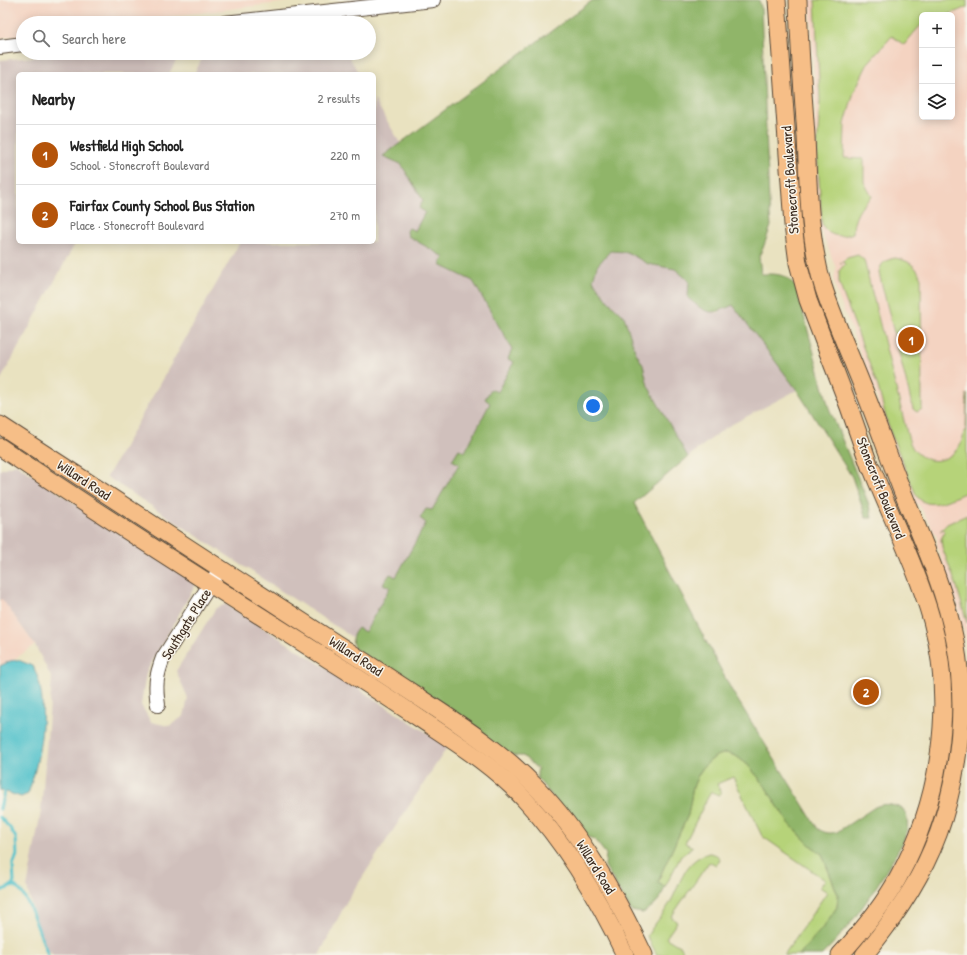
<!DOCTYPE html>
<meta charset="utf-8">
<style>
body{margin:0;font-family:"Patrick Hand",sans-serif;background:#f6f6f6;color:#222}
.controls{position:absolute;right:12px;top:12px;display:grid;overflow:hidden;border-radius:6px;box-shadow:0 2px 10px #0003}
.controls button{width:36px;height:36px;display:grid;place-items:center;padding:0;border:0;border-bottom:1px solid #e0e0e0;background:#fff;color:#222;font:20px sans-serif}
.you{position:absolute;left:593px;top:406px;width:14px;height:14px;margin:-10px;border:3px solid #fff;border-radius:50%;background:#1a73e8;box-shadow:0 0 0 6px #1a73e833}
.badge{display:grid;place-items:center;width:26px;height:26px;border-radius:50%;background:#b45309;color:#fff;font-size:13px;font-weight:700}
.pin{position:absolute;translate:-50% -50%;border:2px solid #fff;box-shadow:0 1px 4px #0006}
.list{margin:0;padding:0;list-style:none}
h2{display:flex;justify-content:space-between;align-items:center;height:52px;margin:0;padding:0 16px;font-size:17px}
h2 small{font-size:13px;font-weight:400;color:#767676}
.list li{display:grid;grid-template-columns:26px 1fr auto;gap:12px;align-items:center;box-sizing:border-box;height:60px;padding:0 16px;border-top:1px solid #e0e0e0}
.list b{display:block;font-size:15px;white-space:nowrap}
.list p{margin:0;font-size:13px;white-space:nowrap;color:#767676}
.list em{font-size:13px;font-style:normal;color:#767676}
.icon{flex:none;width:22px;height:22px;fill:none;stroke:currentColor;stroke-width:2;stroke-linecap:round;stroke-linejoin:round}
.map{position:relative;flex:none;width:967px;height:955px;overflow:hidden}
.search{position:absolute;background:#fff;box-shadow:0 2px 10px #0003;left:16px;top:16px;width:360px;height:44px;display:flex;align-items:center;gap:10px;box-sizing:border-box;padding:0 14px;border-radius:22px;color:#767676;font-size:15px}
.panel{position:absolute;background:#fff;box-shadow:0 2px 10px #0003;left:16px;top:72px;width:360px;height:172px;border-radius:6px}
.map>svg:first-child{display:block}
</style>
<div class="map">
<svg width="967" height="955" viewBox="0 0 967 955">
<rect width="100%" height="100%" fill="#f7f3e8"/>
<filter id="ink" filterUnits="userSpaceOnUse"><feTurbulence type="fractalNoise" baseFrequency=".025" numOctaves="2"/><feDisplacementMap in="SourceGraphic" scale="8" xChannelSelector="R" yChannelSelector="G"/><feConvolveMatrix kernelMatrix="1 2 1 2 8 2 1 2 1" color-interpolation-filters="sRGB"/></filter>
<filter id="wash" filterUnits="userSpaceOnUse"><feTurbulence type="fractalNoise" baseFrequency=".012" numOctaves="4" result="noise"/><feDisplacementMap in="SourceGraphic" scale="16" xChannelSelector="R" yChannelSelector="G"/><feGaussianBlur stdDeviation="0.9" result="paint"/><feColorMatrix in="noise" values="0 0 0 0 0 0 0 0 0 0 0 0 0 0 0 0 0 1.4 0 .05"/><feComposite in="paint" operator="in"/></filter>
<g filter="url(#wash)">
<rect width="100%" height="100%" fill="#e9e2c0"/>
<!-- built -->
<g fill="#f4d3c1" fill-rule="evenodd">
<polygon points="0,0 302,0 118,23 23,23 23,35 0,38"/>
<path d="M810,0H967V644L955,595L937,547V537L919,505L916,503L885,428L874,387L837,293L834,280L836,268L822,233L820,230L812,149L816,108ZM922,15H952V117H922Z"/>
<polygon points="2,598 35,645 0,669 0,600"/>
</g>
<!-- industrial -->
<g fill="#d0c0bc">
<polygon points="77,53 180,53 169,74 18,74 18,242 76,242 0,381 0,60"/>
<polygon points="205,53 347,53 359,74 194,74"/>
<polygon points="374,99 529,358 367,647 107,477 240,242 374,242"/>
<polygon points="610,251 627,252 648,264 675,269 690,281 688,298 717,313 733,305 797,390 725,428 688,457 648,386 643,365 635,351 624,316 608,301 592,280 597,266"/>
<polygon points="16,464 196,584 146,673 141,705 151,722 169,726 184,716 188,698 176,671 216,608 226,604 448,746 347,901 319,955 53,955 43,945 27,888 41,811 52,679 35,645 2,599 0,600 0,471 1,469"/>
</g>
<!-- green -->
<g fill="#b6d379" stroke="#787e4c">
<path d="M815,0H967V7L948,15H922V24C915,31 910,38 904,45L892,36L868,63L854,92L845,124L844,158L864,159V182L872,197C860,206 853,218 853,233C841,238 828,237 822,224L817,150L820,100Z"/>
<path d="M858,255L864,260L908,437C910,443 912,449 917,453C936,471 963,454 964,431H966L967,394V492C951,498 928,513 916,495L889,429L878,387L839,283V271L845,264L843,262L840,263L847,258Z"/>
<path d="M895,258C908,260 917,266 921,278L922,407V409L917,412L913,409L879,273C880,263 886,260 895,258Z"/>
<polygon points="967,515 967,623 957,587 942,547 941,539 945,531 943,529 940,531 947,524"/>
<polygon points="726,753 736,756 748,765 763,783 788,822 810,845 822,854 838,895 837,907 825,925 799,955 784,955 827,892 820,887 825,880 762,836 733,777 717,784 721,793 718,795 711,791 685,843 693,847 681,856 665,887 658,883 661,874 688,815 693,787 698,775 704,766 716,756"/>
<path d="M709,853C714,854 717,854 720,859L716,866L709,862L671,917L677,922L666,938L681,947L684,955H657L647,936C654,924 664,914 670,903C681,883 684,860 709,853Z"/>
</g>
<!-- forest -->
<path fill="#90b569" stroke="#667044" d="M593,0H759L761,7L769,203L771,226L763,248L759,256L761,274C778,274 785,273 796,287L829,408L868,502L872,518H866L852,477L797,390L733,305C710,316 707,314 688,298L689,281L675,269L648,264L627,252L610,251L597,266L593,280L608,301L624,316L635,351L643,365L648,386L688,457L634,503L732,691L818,829C825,833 829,834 837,832L875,807C886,802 893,805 903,809C910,820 908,830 903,842C880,882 856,922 822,955H799L825,925L837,907L838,895L822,854L810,845L788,822L763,783L748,765L736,756L726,753L716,756L704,766L698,775L693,787L688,815L661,874L658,883L665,887C660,901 655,905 643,913L631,911L605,866L606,854L594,839L585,836L537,778V773L538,769L523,756H515L505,751L420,691L418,685L389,667L378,665L354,648C351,639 352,635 358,628L365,632L390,587L383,584L390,574L396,577L426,523L420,518L426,509L432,510L459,464L452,460L459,449L465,452L490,403L485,399L491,389L497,392L514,362L508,359L512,349L473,281L440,265L444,257L408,236L407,231L409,228L415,231L425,212L419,208L423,200L401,164L383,156Z"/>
<!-- water -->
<path fill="#55c3cc" stroke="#487675" d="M18,660L33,666C51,700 40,759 28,794L21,797L0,790V666L10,661Z"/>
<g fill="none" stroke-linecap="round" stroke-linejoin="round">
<!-- stream -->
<g stroke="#55c3cc" stroke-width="3">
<polyline points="0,809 4,792"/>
<polyline points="0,817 10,828 16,838 17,855 13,865 14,882 10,887"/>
<polyline points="0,891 10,887 15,886 22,893 29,905 48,955"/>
</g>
</g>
</g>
<g filter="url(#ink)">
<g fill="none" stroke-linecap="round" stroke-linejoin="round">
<defs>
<g id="minor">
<polyline points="224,23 433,0"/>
<polyline points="0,47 23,44"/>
<path d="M158,705C155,686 156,676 163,658L220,569"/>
</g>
<g id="major">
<path d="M777,0L793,225L798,263L808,300L849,407L870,467L872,469C892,519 917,568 932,621C955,705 940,802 898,878C883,906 861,932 840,955"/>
<path d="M798,0C799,45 803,91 806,136C808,186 809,238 823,286C834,320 849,352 862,385C878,424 891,464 907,503C926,548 946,594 955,641C965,695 962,749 948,802C937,846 918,882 892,919C883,931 874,944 864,955"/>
<path d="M0,425C109,496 219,568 329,639C362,660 396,682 429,704C467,729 504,754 536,787C582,834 616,896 644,955"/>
<path d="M0,447C108,520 218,589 328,659C362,680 395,702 428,724C463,747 497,769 525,800C567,845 599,900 625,955"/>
</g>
</defs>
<!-- minor casing -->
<use href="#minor" stroke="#554636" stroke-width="16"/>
<!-- major casing -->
<use href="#major" stroke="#554636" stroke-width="19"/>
<!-- minor -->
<use href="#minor" stroke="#fff" stroke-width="14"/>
<!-- major -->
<use href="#major" stroke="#f6be87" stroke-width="17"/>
</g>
</g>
<g text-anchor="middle" stroke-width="3" stroke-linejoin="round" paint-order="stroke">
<!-- street labels -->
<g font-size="14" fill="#3b2a1e" stroke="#f7f3e8">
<text transform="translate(790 180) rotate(-94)" y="5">Stonecroft Boulevard</text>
<text transform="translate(84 480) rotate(33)" y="5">Willard Road</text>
<text transform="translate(881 488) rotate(68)" y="5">Stonecroft Boulevard</text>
<text transform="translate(186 624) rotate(-58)" y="5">Southgate Place</text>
<text transform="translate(356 656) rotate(33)" y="5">Willard Road</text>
<text transform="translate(596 867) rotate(58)" y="5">Willard Road</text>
</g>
</g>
</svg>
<div class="controls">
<button>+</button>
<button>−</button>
<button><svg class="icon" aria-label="layers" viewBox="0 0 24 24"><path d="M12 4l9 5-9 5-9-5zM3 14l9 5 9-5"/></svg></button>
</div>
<div class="you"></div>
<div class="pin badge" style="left:911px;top:340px">1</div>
<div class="pin badge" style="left:866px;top:692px">2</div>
<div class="search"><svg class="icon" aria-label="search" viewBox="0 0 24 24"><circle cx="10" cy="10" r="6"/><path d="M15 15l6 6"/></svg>Search here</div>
<section class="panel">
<h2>Nearby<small>2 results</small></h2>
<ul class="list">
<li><span class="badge">1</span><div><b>Westfield High School</b><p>School · Stonecroft Boulevard</p></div><em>220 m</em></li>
<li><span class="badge">2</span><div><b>Fairfax County School Bus Station</b><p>Place · Stonecroft Boulevard</p></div><em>270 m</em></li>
</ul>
</section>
</div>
